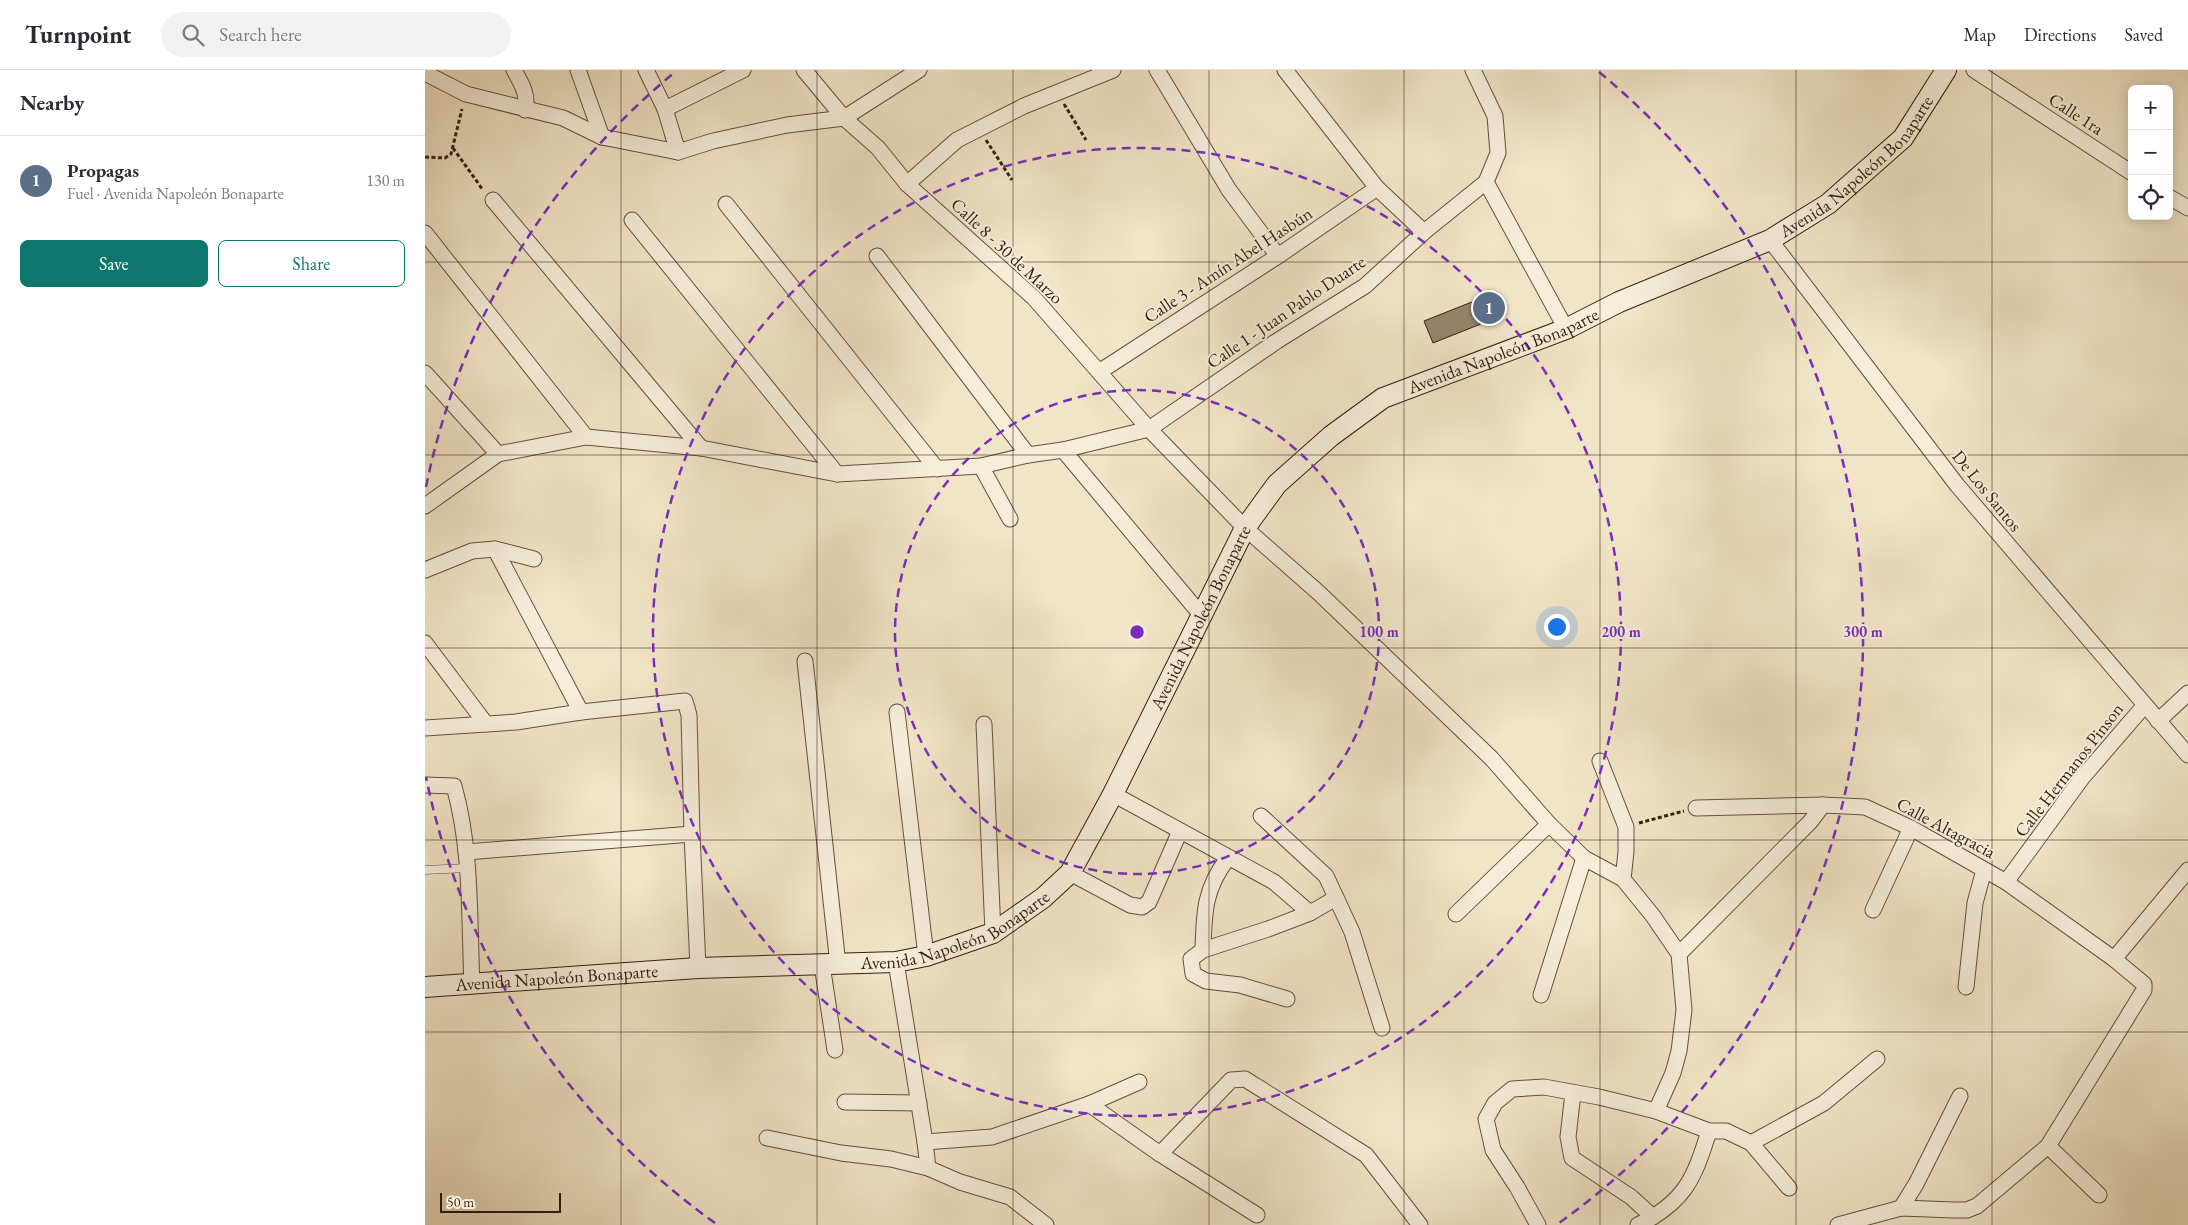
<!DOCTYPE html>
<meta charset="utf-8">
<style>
body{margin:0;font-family:"EB Garamond",serif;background:#f2f2f3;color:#2b2b33}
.controls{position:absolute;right:15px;top:15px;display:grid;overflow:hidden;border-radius:8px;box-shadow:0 2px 12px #0003}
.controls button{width:45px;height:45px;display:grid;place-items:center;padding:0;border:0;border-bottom:1px solid #e1e1e2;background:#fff;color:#2b2b33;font:25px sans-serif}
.scale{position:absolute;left:15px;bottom:12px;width:121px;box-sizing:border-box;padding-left:5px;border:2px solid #361d0e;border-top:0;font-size:14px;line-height:18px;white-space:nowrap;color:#361d0e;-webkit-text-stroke:4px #f6eedb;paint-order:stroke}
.you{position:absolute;left:1131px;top:556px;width:18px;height:18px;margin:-12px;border:4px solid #fff;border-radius:50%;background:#1a73e8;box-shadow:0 0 0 8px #1a73e833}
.badge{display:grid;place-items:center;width:32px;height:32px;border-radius:50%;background:#0f766e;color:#fff;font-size:16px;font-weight:700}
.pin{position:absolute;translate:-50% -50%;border:2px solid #fff;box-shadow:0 1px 5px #0006}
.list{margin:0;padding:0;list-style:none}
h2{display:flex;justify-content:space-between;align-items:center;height:65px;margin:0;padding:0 20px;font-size:21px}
h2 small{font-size:16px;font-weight:400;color:#7c7c81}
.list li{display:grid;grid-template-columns:32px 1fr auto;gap:15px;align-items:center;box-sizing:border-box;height:90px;padding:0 20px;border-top:1px solid #e1e1e2}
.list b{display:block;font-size:19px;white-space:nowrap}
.list p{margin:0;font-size:16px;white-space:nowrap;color:#7c7c81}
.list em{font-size:16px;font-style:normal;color:#7c7c81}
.actions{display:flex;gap:10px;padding:15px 20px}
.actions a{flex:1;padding:11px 0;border:1px solid #0f766e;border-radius:8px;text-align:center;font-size:18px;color:#0f766e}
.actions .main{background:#0f766e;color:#fff}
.icon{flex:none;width:28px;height:28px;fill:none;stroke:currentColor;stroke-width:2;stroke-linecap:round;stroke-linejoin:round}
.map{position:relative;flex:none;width:1763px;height:1155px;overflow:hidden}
header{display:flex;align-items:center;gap:30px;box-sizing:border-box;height:70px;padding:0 25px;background:#fff;border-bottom:1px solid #e1e1e2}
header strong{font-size:24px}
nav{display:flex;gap:28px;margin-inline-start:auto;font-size:18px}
.search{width:350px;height:45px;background:#f2f2f3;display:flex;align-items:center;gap:12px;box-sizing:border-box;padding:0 18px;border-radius:28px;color:#7c7c81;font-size:19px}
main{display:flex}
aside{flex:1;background:#fff}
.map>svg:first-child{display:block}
</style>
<header>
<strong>Turnpoint</strong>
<div class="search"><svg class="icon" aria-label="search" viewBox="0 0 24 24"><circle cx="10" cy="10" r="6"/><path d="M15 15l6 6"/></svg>Search here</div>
<nav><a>Map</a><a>Directions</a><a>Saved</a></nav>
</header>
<main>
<aside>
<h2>Nearby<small></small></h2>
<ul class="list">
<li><span class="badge" style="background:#5c6f8a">1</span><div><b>Propagas</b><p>Fuel · Avenida Napoleón Bonaparte</p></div><em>130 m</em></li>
</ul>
<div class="actions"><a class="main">Save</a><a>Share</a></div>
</aside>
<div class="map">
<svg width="1763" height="1155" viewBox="0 0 1763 1155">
<rect width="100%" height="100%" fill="#f1e5c7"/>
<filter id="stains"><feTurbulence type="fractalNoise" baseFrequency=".004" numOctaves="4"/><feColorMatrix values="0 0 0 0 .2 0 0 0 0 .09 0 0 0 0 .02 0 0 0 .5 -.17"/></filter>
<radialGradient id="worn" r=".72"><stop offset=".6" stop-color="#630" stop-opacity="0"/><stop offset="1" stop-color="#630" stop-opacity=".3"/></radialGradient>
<!-- building -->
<polygon fill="#97856e" stroke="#361d0e" points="1072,222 1081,244 1008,273 999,251"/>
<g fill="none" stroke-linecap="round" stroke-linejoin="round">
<defs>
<polyline id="service" points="0,800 42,798"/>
<g id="minor">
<path d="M89,0C96,13 104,25 100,40"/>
<polyline points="153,0 177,67"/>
<polyline points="221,0 240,39 253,82"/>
<polyline points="379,0 419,48 453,78 482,114 609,228 724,359 820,458 894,523 1067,689 1124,754 1159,788 1198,809 1228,846 1254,884 1259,940 1254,981 1248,1003 1231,1041"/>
<polyline points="732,0 804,120 853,186"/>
<polyline points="860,0 952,118 999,162"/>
<polyline points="1549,0 1707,103"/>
<polyline points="0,3 41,24 138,48 177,67 253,82 288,71 362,55 419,48 494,0"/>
<polyline points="240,39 318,0"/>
<polyline points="1061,112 1141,259"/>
<polyline points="482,114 532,70 599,36 688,0"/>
<polyline points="1744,127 1763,138"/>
<polyline points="68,130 276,378"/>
<polyline points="301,134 512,399"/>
<polyline points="207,150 412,404"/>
<polyline points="0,163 161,367"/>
<polyline points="1345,170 1532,415 1763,685"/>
<polyline points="452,186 603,385"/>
<polyline points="674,302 853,186 952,118"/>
<polyline points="0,303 73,384"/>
<polyline points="638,380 777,546"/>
<polyline points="556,396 585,449"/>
<polyline points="0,436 73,384 161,367 276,378 412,404 556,396 603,385 638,380 724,359 852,271 940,216 999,162 1061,112 1073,83 1070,46 1048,0"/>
<polyline points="70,479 156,642"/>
<polyline points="0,500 47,481 70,479 109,489"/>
<polyline points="0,573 61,654"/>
<polyline points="380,591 413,895"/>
<polyline points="472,642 501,886"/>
<polyline points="1733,651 1763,623"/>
<polyline points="559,654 568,863"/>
<polyline points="0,658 91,652 156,642 260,631 264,645 267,764"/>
<polyline points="1175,691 1201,757 1201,782 1198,809"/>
<path d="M0,715L29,716C47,780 44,849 47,915"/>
<polyline points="688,724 849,812 885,843 911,828"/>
<polyline points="1271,738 1398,735 1440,737 1486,758 1581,812 1689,889 1719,914 1719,920 1623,1076 1552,1136 1542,1140 1529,1140 1476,1138 1413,1155"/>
<polyline points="836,746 901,806 927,862 957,958"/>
<polyline points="41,782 267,764 273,898"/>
<polyline points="645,803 705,835 717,837 724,832 755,761"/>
<polyline points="1581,812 1657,708 1719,636"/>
<polyline points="1448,840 1486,758"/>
<polyline points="1031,844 1124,754"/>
<path d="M778,880C779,843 779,819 803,788"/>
<polyline points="1254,884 1385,752 1398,735"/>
<polyline points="1689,889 1763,800"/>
<polyline points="471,892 500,1072 567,1067 664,1034 735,1084 832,1145"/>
<polyline points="397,895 410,980"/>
<polyline points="1541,917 1550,833 1559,800"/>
<polyline points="1116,925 1159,788"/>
<polyline points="862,929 815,915 781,911 768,904 766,889 778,880 843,859 885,843"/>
<polyline points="1148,1023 1143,1067 1147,1088 1206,1127 1228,1147"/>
<polyline points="420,1032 494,1033"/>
<polyline points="664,1034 714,1012"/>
<polyline points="342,1068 416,1083 466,1089 503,1098"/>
<polyline points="500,1072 503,1098 535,1112 585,1127 621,1155"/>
<polyline points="1326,1073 1399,1033 1452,989"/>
<polyline points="1623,1076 1674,1125"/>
<polyline points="735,1084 806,1010 820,1009 941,1085 995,1155"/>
<polyline points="1476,1138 1491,1114 1535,1026"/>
<polyline points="1113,1155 1092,1117 1068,1080 1061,1049 1070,1033 1087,1019 1119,1017 1174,1027 1231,1041 1284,1061 1301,1061 1326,1073 1364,1118"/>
<path d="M1213,1155C1260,1132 1269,1109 1284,1061"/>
</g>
<g id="secondary">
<path id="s1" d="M0,917L273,898L471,892L501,886L568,863L618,828L645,803L688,724L820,458L852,414L906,366L958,328L1141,259L1194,232L1345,170L1403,134L1478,68L1521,0"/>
</g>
</defs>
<!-- service casing -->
<use href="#service" stroke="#654f3c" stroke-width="9"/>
<!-- minor casing -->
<use href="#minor" stroke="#654f3c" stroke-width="17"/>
<!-- secondary casing -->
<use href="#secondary" stroke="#361d0e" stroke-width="22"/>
<!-- path -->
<g stroke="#361d0e" stroke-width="3" stroke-dasharray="4 2.5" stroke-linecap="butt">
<polyline points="639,34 661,70"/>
<polyline points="561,70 587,110"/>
<polyline points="28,78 58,120"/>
<polyline points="0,87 20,88 26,84 37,39"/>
<polyline points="1214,753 1259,741"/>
</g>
<!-- service -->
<use href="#service" stroke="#f6eedb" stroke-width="8"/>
<!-- minor -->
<use href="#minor" stroke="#f6eedb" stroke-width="15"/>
<!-- secondary -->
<use href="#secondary" stroke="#f6eedb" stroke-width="20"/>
</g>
<!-- grid -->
<path fill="none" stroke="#361d0e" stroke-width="1" stroke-opacity="0.55" d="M196,0V1155M392,0V1155M588,0V1155M784,0V1155M979,0V1155M1175,0V1155M1371,0V1155M1567,0V1155M0,192H1763M0,385H1763M0,578H1763M0,770H1763M0,962H1763"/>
<!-- distance rings -->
<g fill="none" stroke="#7b2cbf" stroke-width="2.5" stroke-dasharray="9 6">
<circle cx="712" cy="562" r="242"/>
<circle cx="712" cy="562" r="484"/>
<path d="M290 1153A726 726 0 0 1 1 707M1 417A726 726 0 0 1 250 2M1174 2A726 726 0 0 1 1134 1153"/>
</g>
<g text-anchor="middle" stroke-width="4" stroke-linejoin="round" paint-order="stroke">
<!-- street labels -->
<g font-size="18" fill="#361d0e" stroke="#f6eedb">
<text transform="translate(1651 44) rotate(33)" y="6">Calle 1ra</text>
<text dy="6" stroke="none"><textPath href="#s1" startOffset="1782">Avenida Napoleón Bonaparte</textPath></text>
<text transform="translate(582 181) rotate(43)" y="6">Calle 8 - 30 de Marzo</text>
<text transform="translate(803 195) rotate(-33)" y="6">Calle 3 - Amín Abel Hasbún</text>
<text transform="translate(861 242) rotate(-34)" y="6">Calle 1 - Juan Pablo Duarte</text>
<text dy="6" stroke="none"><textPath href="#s1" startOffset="1378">Avenida Napoleón Bonaparte</textPath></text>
<text transform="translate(1562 421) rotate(51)" y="6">De Los Santos</text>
<text dy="6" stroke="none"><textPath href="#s1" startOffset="958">Avenida Napoleón Bonaparte</textPath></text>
<text transform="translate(1644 700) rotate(-52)" y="6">Calle Hermanos Pinson</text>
<text transform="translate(1521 758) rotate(28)" y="6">Calle Altagracia</text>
<text dy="6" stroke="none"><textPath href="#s1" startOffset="538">Avenida Napoleón Bonaparte</textPath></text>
<text dy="6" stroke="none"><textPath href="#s1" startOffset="132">Avenida Napoleón Bonaparte</textPath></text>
</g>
</g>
<circle cx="712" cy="562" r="8" fill="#7b2cbf" stroke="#f6eedb" stroke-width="2.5"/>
<g font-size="15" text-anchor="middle" font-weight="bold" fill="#7b2cbf" stroke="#f6eedb" stroke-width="4" stroke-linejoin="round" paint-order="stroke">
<text x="954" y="567">100 m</text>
<text x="1196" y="567">200 m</text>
<text x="1438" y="567">300 m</text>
</g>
<rect width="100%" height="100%" filter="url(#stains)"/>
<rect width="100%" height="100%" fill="url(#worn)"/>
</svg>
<div class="controls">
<button>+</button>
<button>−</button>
<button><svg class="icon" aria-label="locate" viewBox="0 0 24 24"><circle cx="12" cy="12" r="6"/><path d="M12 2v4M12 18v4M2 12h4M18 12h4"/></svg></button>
</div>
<div class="scale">50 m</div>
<div class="you"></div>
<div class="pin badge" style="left:1064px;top:238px;background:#5c6f8a">1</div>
</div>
</main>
